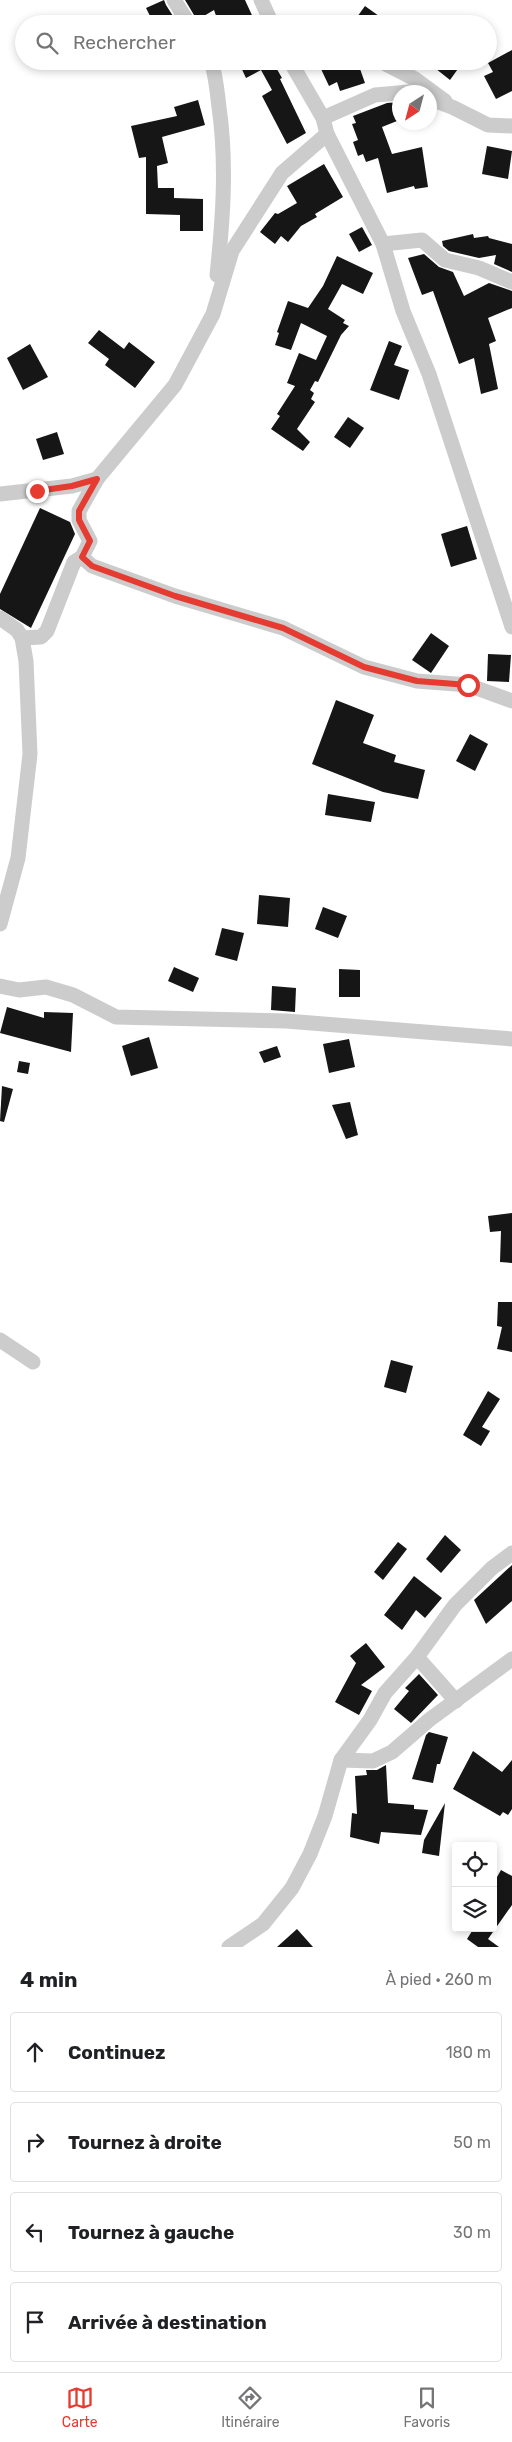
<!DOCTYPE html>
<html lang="fr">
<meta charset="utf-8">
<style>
body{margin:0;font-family:Rubik,sans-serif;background:#f2f2f2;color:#202124}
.controls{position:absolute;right:15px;bottom:15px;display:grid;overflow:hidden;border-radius:5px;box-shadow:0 2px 8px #0003}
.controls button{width:45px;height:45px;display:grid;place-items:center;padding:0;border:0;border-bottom:1px solid #e0e0e0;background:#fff;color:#202124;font:25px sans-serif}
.compass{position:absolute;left:392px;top:85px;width:45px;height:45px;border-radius:50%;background:#fff;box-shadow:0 2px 8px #0003;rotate:216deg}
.stop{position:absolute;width:15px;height:15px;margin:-11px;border:4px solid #e53b31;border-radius:50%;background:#fff}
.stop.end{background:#e53b31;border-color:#fff;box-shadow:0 1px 5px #0008}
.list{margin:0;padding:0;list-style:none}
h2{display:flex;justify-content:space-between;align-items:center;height:65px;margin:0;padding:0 20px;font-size:21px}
h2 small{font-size:16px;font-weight:400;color:#757577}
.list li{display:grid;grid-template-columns:32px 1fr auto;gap:15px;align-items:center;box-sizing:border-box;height:80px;margin:0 10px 10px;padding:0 10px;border:1px solid #e0e0e0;border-radius:5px}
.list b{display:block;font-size:19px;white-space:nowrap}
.list em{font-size:16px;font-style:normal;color:#757577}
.icon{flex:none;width:28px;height:28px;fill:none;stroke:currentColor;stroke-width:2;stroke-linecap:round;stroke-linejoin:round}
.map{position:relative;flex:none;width:512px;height:1947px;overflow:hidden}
.search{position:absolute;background:#fff;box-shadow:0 2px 8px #0003;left:15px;right:15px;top:15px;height:55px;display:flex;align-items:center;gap:12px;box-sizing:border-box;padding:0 18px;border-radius:28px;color:#757577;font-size:19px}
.sheet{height:425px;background:#fff}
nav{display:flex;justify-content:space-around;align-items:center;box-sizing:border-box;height:70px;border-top:1px solid #e0e0e0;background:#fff;font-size:14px;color:#757577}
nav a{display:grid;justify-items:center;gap:2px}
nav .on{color:#e53b31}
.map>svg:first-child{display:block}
</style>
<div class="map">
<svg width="512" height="1947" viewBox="0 0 512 1947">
<rect width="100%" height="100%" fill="#fff"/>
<!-- building -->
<g fill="#161616">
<polygon points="164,0 166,5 178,24 154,24 146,8"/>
<polygon points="185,0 245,0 256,24 219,24 214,10 197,20"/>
<polygon points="365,6 390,24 352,24"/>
<polygon points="512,50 512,91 496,99 484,76 493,72 488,63"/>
<polygon points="238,61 279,61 274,64 282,78 280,79 306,133 287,144 262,96 272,90 261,70 246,78"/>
<polygon points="329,61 351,61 353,68 359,66 365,83 340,91 337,82 329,86 321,69 331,65"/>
<polygon points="426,61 454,61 460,66 450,80"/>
<polygon points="198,100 205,125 162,137 168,163 157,166 158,188 174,188 174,198 203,199 203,231 180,231 180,215 146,214 146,157 139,158 131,126 177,116 174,107"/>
<polygon points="400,102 400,112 394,114 397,121 382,127 392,154 422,147 428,187 415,189 414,186 387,193 378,158 366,162 363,154 358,156 353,142 358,140 352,124 356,123 353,116 387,103"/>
<polygon points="487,146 512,151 508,179 482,174"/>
<polygon points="324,164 343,197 315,214 317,217 301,226 288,242 281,236 275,244 260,232 275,213 278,214 297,203 287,186"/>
<polygon points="362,227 372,245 359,252 349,234"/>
<polygon points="473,234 474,238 488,236 489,238 512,244 512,272 494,264 496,255 479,258 449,251 443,246 442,241"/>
<polygon points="424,254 439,267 453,272 464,296 489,283 512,291 512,308 488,318 496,341 489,344 498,389 481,394 474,358 459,364 433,291 422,295 408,258"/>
<polygon points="337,256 373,273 363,294 342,284 328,309 345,320 343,323 349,326 341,335 318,382 315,381 310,390 314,393 311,399 315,402 297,429 310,442 303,451 271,429 280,416 277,414 295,386 287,383 299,353 316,360 327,336 301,323 291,350 275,345 279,333 277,332 288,301 308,308 323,286"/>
<polygon points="99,330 124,349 129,342 155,362 135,388 105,365 109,359 88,343"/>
<polygon points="389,341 402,346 394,365 409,370 399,400 370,390"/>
<polygon points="30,344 48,377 23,390 7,358"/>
<polygon points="348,417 364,428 350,448 334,437"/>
<polygon points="57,432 64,454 43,460 36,439"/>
<polygon points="40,508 70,522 75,534 31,628 0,609 0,594"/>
<polygon points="467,526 477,559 451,567 441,534"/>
<polygon points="431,633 449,646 431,673 412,660"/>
<polygon points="488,654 511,655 509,682 487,681"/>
<polygon points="336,700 374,715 363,743 396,755 394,762 425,770 418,799 383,792 312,764"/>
<polygon points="470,734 488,744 475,771 456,761"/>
<polygon points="328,794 375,802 371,822 325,815"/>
<polygon points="259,895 290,898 288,927 257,924"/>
<polygon points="323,907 347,916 338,938 315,929"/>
<polygon points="222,928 244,933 237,961 215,955"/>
<polygon points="174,967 199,978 193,992 168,981"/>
<polygon points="339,969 360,970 360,997 339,997"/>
<polygon points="272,986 296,988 295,1012 271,1010"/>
<polygon points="7,1007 44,1018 44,1012 73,1013 71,1052 0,1033"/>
<polygon points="149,1037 158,1068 131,1076 122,1046"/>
<polygon points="349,1039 355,1067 329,1073 323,1044"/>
<polygon points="277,1046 281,1057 264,1063 259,1052"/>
<polygon points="19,1061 30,1063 28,1074 17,1072"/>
<polygon points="2,1086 13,1089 4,1122 0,1121"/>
<polygon points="350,1102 358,1135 346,1139 332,1105"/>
<polygon points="512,1213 512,1263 500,1262 501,1231 490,1232 488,1216"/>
<polygon points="498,1302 512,1302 512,1352 497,1349 502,1327 497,1326"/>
<polygon points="391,1360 413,1366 406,1393 384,1387"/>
<polygon points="488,1391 500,1399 482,1427 490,1431 481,1446 463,1435"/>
<polygon points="445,1535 461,1550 441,1573 426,1559"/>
<polygon points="398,1542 407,1549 383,1580 374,1572"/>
<polygon points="512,1565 512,1601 486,1624 474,1600"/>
<polygon points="414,1576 442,1598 425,1618 416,1610 402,1630 384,1615"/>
<polygon points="366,1643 385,1667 361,1685 372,1691 359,1715 335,1702 356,1663 350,1656"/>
<polygon points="419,1674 438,1695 411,1723 394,1709 409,1691 405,1688"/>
<polygon points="429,1732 448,1737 440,1764 437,1764 433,1783 412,1779 426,1735"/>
<polygon points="473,1751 502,1772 512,1760 512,1809 508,1815 503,1812 500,1816 453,1789"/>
<polygon points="386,1765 388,1803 414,1805 414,1809 428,1810 421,1835 381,1832 379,1844 350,1837 352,1813 357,1814 355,1776 367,1775 366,1770 377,1770"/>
<polygon points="445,1803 439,1856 422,1853 424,1840"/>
<polygon points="501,1870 512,1876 512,1905 488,1939 499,1947 478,1947 467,1939 474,1928 493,1928 493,1884"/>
<polygon points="297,1929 313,1947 277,1947"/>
</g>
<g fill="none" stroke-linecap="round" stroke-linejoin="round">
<!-- minor -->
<g stroke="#ccc" stroke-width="15">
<polyline points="174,0 189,24"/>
<polyline points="261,0 272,24"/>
<path d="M211,61C216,76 217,91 219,107C227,163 223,219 217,275"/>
<polyline points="290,61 323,118 327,134 383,244 403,311 429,374 512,627"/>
<polyline points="380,61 415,79 445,101"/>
<polyline points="430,99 452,107 488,125 512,126"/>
<polyline points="323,118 375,95 409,92"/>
<polyline points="383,244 422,240 445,260 479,268 512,282"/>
<polyline points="0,494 72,486 97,479"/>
<polyline points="82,557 92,566 175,596 283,628 364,667 417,681 468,685 512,701"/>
<polyline points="0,618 17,630 22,638 26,661 30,754 18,858 0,924"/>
<polyline points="22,638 41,637 47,631 74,562 82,557 90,541 79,520 79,511 97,479 175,385 213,314 232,251 282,173 327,134"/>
<polyline points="0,986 19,990 46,987 73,995 116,1017 286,1021 512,1039"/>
<polyline points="0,1340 33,1362"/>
<polyline points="417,1657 456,1701"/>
<polyline points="341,1760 373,1761 392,1752 429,1720 512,1659"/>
<polyline points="229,1947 263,1924 292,1888 310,1854 325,1816 341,1760 370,1720 385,1693 417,1657 455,1605 492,1568 512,1553"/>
</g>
</g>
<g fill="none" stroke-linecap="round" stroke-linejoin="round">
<!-- route -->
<polyline stroke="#e53b31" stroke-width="6" points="37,491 72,486 97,479 79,511 79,520 90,541 82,557 92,566 175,596 283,628 364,667 417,681 468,685"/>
</g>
</svg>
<div class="controls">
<button><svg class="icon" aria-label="locate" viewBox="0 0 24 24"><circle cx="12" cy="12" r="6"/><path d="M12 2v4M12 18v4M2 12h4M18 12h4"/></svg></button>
<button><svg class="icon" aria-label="layers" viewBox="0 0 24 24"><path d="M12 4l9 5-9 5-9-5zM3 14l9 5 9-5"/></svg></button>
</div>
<svg class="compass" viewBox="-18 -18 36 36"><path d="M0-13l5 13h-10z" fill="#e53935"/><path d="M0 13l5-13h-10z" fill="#757577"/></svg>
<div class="stop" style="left:468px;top:685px"></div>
<div class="stop end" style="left:37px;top:491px"></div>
<div class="search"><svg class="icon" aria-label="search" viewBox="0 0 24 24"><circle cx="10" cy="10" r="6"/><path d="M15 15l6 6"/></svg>Rechercher</div>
</div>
<section class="sheet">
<h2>4 min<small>À pied · 260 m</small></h2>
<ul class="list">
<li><svg class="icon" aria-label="ahead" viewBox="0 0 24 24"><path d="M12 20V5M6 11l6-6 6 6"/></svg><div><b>Continuez</b></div><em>180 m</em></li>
<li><svg class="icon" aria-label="right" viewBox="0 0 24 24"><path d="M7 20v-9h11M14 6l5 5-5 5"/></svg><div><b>Tournez à droite</b></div><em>50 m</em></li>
<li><svg class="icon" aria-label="left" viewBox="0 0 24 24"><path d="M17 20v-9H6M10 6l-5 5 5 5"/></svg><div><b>Tournez à gauche</b></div><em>30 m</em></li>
<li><svg class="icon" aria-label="arrive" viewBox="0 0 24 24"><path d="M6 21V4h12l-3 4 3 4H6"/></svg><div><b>Arrivée à destination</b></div></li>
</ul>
</section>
<nav>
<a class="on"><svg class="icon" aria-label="map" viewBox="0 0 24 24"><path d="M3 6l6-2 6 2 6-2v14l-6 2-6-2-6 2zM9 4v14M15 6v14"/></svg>Carte</a>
<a><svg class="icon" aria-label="directions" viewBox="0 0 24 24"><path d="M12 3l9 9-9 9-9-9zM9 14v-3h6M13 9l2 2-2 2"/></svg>Itinéraire</a>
<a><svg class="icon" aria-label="saved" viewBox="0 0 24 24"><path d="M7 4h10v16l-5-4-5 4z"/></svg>Favoris</a>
</nav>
